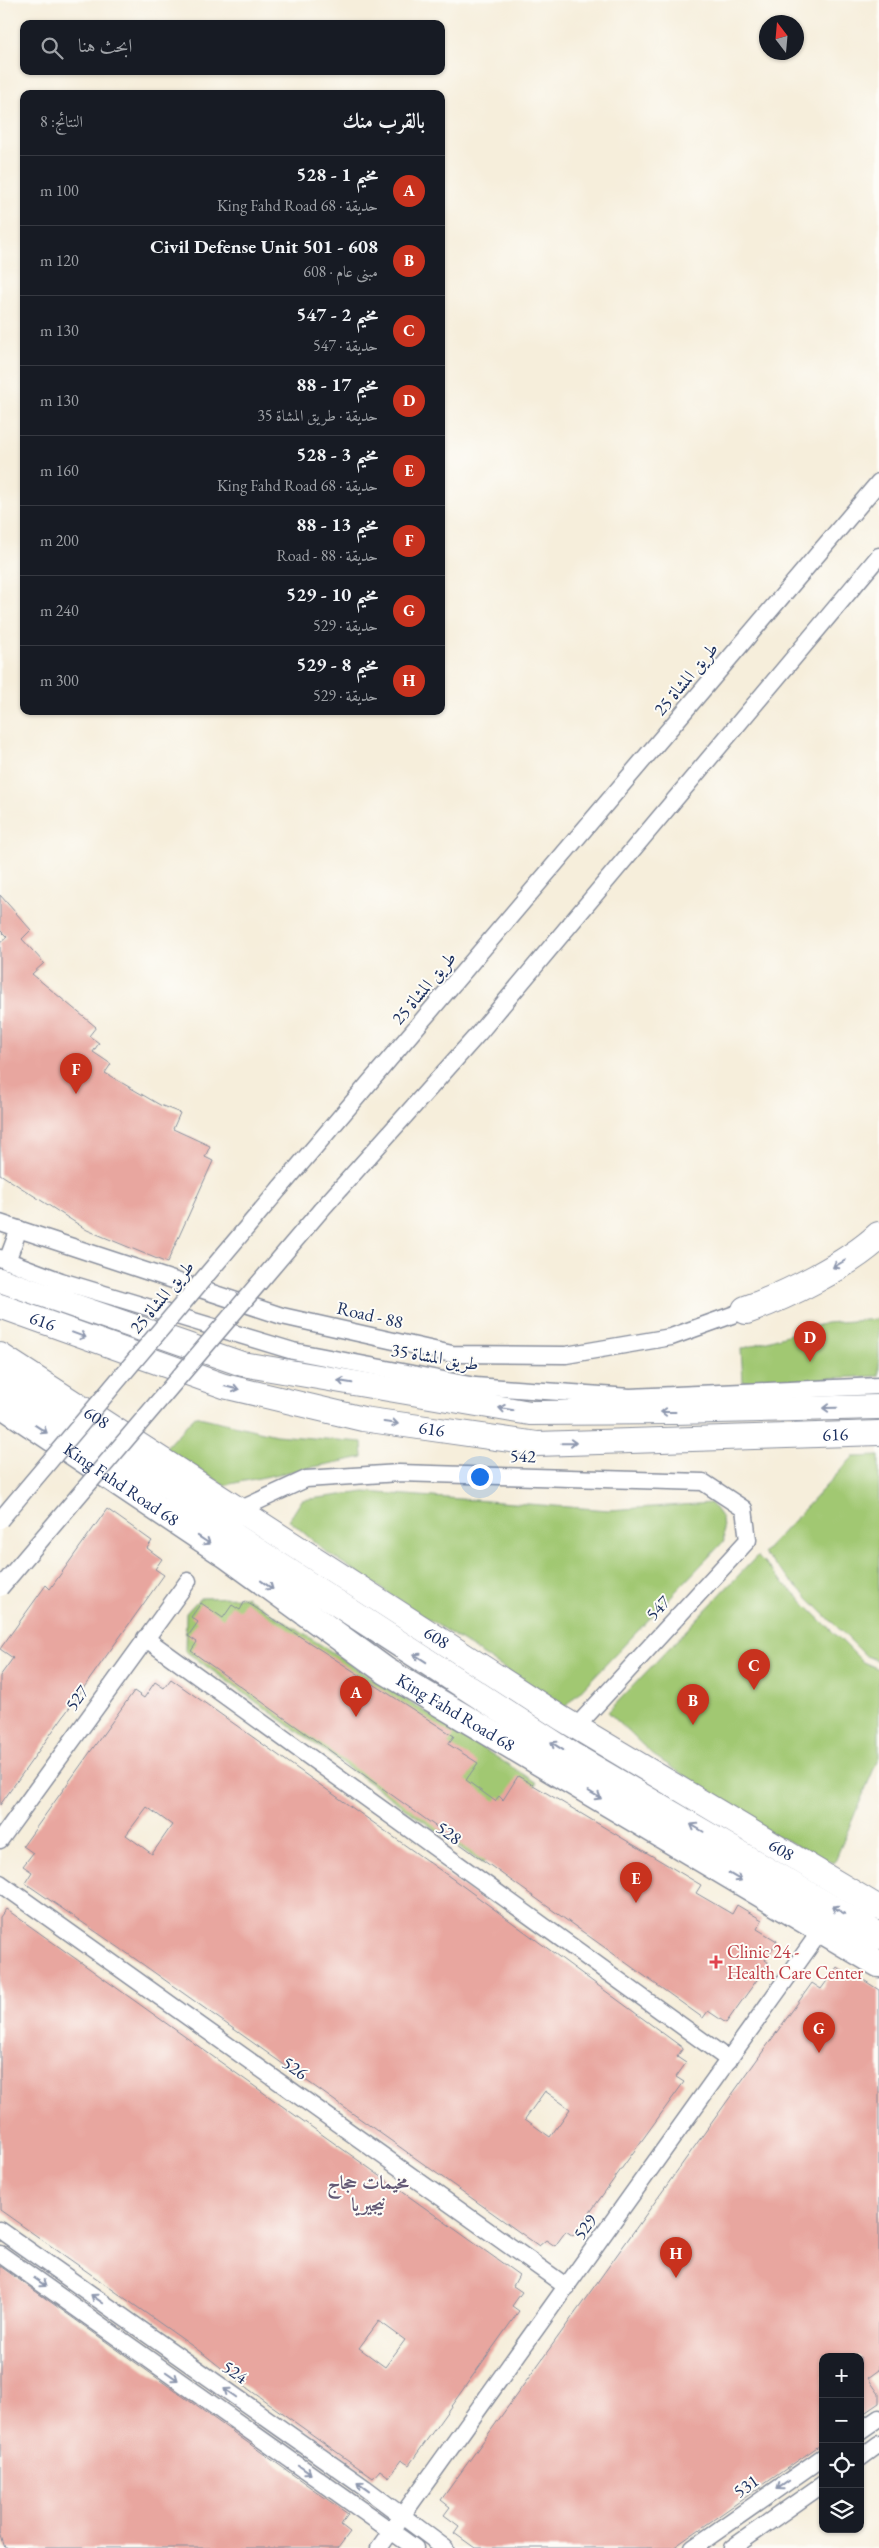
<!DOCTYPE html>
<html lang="ar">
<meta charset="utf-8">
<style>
body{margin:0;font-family:"EB Garamond",Amiri,serif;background:#242831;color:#f1f3f6;direction:rtl}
.controls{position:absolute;right:15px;bottom:15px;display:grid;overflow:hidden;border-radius:10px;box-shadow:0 1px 4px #0004}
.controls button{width:45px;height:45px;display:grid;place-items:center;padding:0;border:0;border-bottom:1px solid #363941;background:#171b24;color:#f1f3f6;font:25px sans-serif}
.compass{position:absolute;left:759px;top:15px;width:45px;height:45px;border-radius:50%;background:#171b24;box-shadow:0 1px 4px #0004;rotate:344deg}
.you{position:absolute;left:479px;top:1476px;width:18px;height:18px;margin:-12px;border:4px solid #fff;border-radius:50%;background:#1a73e8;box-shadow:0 0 0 8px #1a73e833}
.badge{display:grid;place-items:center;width:32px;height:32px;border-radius:50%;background:#c8321e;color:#fff;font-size:16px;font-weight:700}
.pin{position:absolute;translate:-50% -41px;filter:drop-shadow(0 1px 2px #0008)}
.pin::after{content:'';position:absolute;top:26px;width:18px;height:15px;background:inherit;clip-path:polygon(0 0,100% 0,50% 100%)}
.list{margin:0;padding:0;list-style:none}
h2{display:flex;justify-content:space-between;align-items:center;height:65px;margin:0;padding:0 20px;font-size:21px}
h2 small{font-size:16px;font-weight:400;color:#9ea1a6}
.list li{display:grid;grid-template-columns:32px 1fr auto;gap:15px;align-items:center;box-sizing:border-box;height:70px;padding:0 20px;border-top:1px solid #363941}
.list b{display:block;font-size:19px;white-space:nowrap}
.list p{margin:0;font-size:16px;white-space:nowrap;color:#9ea1a6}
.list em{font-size:16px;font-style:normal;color:#9ea1a6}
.icon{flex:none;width:28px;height:28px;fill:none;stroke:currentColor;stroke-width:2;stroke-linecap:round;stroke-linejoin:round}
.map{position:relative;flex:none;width:879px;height:2548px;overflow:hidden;direction:ltr}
.search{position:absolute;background:#171b24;box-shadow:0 1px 4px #0004;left:20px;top:20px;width:425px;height:55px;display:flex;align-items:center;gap:12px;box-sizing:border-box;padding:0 18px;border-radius:10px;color:#9ea1a6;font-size:19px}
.panel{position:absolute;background:#171b24;box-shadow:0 1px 4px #0004;left:20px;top:90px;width:425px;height:625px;border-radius:10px;direction:rtl}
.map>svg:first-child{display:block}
</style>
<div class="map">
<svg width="879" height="2548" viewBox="0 0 879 2548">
<rect width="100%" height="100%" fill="#fdfcf7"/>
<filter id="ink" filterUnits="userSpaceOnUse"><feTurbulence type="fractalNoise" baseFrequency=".02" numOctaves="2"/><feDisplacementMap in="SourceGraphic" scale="10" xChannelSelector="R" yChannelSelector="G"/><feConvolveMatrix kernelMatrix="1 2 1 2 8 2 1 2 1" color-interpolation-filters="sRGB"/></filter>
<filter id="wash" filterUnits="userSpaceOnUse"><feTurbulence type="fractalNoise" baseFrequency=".0096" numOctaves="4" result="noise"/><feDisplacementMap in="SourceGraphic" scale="20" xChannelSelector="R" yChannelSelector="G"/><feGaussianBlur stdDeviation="1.12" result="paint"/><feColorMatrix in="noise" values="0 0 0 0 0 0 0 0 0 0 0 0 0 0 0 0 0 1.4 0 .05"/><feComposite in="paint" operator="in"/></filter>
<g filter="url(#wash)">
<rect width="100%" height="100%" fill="#f6eedb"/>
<!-- green -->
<g fill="#a1c872" stroke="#5e7c68">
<polygon points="879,1319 879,1376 743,1382 741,1349 826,1323"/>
<polygon points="195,1416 276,1435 362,1442 363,1457 225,1485 164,1449"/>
<polygon points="879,1456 879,1661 866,1656 763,1553 853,1457"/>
<polygon points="365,1492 609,1510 711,1503 722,1518 724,1541 564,1708 326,1552 289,1520 302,1500"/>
<polygon points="757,1556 863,1662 879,1669 879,1757 834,1863 771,1833 653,1755 608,1712"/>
<polygon points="246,1597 537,1783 483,1864 185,1651 186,1613 200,1598"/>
</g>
<g id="blocks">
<!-- building -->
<g fill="#e8a69f" fill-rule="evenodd">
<polygon points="0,895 31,930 22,939 44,963 32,974 96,1027 89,1036 99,1043 93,1052 111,1064 105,1073 160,1105 180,1113 173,1129 210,1146 205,1157 213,1161 167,1263 87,1230 0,1174 0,943 7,937 0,930"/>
<polygon points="107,1509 152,1541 147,1548 162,1559 155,1569 164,1575 0,1805 0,1676 13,1658 0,1649 46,1585 50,1589"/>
<polygon points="245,1601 454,1736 448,1744 478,1763 466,1780 495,1801 499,1796 503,1800 518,1776 701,1885 696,1893 732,1914 737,1905 762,1920 757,1929 777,1941 765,1960 769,1963 726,2023 708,2011 703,2018 191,1651 197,1642 188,1636 198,1622 191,1617 201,1603 223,1618 232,1605 240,1610"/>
<path d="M171,1679L464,1887L683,2048L677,2057L686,2063L676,2077L684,2082L573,2236L566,2231L555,2246L546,2240L539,2246L124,1951L25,1883L32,1872L23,1866L33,1853L23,1846L83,1762L134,1691L144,1698L155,1682L164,1688ZM147,1807L172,1825L152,1854L126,1835ZM545,2091L570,2109L550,2137L525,2119Z"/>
<path d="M6,1909L519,2275L513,2286L522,2292L512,2306L519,2311L409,2465L401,2460L389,2477L380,2470L373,2478L240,2383L205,2355L0,2210V1917ZM379,2321L405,2340L385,2367L359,2348Z"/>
<polygon points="837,1967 853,1979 856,1975 879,1990 879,2370 868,2378 879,2394 879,2403 860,2416 860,2357 823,2357 823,2443 673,2548 475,2548 454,2533 459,2526 444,2515 450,2507 441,2500 812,1983 821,1989"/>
<polygon points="0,2266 348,2514 341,2525 350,2532 338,2548 5,2548 0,2533"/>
</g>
</g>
</g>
<g filter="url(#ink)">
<use href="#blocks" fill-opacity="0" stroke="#888e9c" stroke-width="1"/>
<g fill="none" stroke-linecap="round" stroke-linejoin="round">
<defs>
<g id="street">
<polyline points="280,1188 879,482"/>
<polyline points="321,1210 479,1033 879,556"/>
<polyline points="0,1223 282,1316 452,1354 566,1355 671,1337 746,1310"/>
<polyline points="0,1258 61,1281 293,1351 475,1386 630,1397 879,1386"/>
<polyline points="7,1261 19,1229"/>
<polyline points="239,1510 306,1479 399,1473 703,1482 744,1509 748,1540 576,1727"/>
<polyline points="145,1638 729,2060"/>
<polyline points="0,1840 188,1581"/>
<polyline points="0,1883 567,2287"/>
<polyline points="0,2230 365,2488 445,2548"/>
<polyline points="0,2254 415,2548"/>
<polyline points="860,2431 879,2418"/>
<polyline points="860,2458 879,2444"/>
<polyline points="379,2548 822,1929"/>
<polyline points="693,2548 823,2457"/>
<polyline points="732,2548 823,2484"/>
</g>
<g id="secondary">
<polyline points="0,1280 242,1364 530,1413 674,1412 879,1407"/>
<path id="s1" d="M0,1306L224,1386L363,1419L537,1444L879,1433"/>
<path id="s2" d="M0,1355L561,1718L879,1908"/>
</g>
<g id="primary">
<polyline points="0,1380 171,1487 237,1538 571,1755 879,1936"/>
<path id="s3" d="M0,1403L228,1556L386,1671L879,1964"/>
</g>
<path id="highway" d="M746,1310C786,1296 848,1265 879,1236"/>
</defs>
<!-- street casing -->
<use href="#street" stroke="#888e9c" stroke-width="19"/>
<!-- secondary casing -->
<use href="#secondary" stroke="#888e9c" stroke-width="26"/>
<!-- primary casing -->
<use href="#primary" stroke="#888e9c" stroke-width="29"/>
<!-- highway casing -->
<use href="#highway" stroke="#888e9c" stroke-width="30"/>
<!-- street -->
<use href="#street" stroke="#fff" stroke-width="16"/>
<!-- secondary -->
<use href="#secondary" stroke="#fff" stroke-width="24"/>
<!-- primary -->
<use href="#primary" stroke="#fff" stroke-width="26"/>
<!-- highway -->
<use href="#highway" stroke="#fff" stroke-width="28"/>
<defs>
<g id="street-bridge">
<polyline points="0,1520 280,1188"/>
<polyline points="0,1588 321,1210"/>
</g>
</defs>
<!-- street-bridge casing -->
<use href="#street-bridge" stroke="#888e9c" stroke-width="19" stroke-linecap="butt"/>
<!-- street-bridge -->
<use href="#street-bridge" stroke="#fff" stroke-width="16"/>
</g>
<!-- one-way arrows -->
<defs><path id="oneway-shaft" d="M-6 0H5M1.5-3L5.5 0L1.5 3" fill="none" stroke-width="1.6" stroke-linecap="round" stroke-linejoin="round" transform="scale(1.25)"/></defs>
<g stroke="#8d97ae">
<use href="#oneway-shaft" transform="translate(839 1264) rotate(150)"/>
<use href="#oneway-shaft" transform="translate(79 1335) rotate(20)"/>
<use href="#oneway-shaft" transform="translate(345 1382) rotate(-170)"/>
<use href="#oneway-shaft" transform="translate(232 1388) rotate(14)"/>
<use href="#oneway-shaft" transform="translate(830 1408) rotate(179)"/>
<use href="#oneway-shaft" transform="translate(506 1409) rotate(-170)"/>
<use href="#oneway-shaft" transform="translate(668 1412) rotate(180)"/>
<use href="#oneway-shaft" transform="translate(391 1423) rotate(8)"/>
<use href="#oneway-shaft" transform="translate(41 1429) rotate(33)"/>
<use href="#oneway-shaft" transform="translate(569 1443) rotate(-1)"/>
<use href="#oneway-shaft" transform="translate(204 1540) rotate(34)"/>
<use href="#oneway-shaft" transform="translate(267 1585) rotate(36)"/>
<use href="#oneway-shaft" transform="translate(420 1658) rotate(-147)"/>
<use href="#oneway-shaft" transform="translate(557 1746) rotate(-147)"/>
<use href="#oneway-shaft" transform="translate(595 1795) rotate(31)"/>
<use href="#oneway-shaft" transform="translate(697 1828) rotate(-150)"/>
<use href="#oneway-shaft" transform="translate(735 1877) rotate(31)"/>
<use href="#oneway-shaft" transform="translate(838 1910) rotate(-150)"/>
<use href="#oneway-shaft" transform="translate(40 2282) rotate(35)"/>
<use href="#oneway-shaft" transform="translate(97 2299) rotate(-145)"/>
<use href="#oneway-shaft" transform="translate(172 2376) rotate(35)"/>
<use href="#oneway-shaft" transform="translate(230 2393) rotate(-145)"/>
<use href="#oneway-shaft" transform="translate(305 2470) rotate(35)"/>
<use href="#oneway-shaft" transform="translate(783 2485) rotate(145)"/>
<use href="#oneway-shaft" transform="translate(363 2487) rotate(-144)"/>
</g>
</g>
<!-- markers -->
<path fill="#e0444e" stroke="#fdfcf7" stroke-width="2" d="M713.5 1954.5h5v5h5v5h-5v5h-5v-5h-5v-5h5z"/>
<g text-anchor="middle" stroke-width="4" stroke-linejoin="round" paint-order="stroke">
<!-- street labels -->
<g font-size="18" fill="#1b2f5e" stroke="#fdfcf7">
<text transform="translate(686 679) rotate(-50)" y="6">طريق المشاة 25</text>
<text transform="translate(424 988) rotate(-50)" y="6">طريق المشاة 25</text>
<text transform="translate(162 1297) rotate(-50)" y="6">طريق المشاة 25</text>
<text transform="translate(370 1315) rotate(13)" y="6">Road - 88</text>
<text dy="6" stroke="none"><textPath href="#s1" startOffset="45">616</textPath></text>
<text transform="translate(435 1357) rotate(10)" y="6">طريق المشاة 35</text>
<text dy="6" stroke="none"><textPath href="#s2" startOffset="115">608</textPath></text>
<text dy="6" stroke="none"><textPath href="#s1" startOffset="450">616</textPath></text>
<text dy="6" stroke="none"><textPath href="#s1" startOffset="855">616</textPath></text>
<text transform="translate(523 1456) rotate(2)" y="6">542</text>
<text dy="6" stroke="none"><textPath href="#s3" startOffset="146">King Fahd Road 68</textPath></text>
<text transform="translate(658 1608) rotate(-47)" y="6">547</text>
<text dy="6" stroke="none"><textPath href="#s2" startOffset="520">608</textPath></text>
<text transform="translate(77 1698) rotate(-54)" y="6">527</text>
<text dy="6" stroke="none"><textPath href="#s3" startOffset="551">King Fahd Road 68</textPath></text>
<text transform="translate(449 1833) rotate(36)" y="6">528</text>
<text dy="6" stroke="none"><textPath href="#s2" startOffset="925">608</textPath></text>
<text transform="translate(295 2068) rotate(35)" y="6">526</text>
<text transform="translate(585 2227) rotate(-54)" y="6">529</text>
<text transform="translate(235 2372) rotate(35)" y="6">524</text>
<text transform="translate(746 2486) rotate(-35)" y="6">531</text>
</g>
<!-- health labels -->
<g font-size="18" fill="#be3a42" stroke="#fdfcf7" text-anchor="start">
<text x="727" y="1958">Clinic 24 -<tspan x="727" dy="21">Health Care Center</tspan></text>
</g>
<!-- neighbourhood labels -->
<g font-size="19" font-weight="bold" fill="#635975" stroke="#fdfcf7">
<text x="368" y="2189">مخيمات حجاج<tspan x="368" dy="22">نيجيريا</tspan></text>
</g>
</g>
</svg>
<div class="controls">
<button>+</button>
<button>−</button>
<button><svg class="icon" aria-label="locate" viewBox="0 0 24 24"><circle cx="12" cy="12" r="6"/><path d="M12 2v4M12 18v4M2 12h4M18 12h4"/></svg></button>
<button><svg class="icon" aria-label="layers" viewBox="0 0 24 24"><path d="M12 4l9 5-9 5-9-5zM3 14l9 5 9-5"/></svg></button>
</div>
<svg class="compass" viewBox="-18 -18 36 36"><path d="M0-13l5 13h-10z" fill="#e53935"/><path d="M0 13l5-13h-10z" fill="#9ea1a6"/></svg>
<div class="you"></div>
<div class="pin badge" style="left:356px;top:1717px">A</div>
<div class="pin badge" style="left:693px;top:1725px">B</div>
<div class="pin badge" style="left:754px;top:1690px">C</div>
<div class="pin badge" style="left:810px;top:1362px">D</div>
<div class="pin badge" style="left:636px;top:1903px">E</div>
<div class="pin badge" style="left:76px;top:1094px">F</div>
<div class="pin badge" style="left:819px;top:2053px">G</div>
<div class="pin badge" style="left:676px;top:2278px">H</div>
<div class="search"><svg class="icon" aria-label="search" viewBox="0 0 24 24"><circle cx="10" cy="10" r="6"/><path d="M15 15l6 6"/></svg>ابحث هنا</div>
<section class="panel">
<h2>بالقرب منك<small>النتائج: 8</small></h2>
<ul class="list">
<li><span class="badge">A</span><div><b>مخيم 1 - 528</b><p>حديقة · King Fahd Road 68</p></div><em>100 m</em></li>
<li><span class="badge">B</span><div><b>Civil Defense Unit 501 - 608</b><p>مبنى عام · 608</p></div><em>120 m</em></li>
<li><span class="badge">C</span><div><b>مخيم 2 - 547</b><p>حديقة · 547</p></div><em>130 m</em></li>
<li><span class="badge">D</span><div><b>مخيم 17 - 88</b><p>حديقة · طريق المشاة 35</p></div><em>130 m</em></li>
<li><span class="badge">E</span><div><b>مخيم 3 - 528</b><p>حديقة · King Fahd Road 68</p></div><em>160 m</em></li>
<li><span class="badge">F</span><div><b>مخيم 13 - 88</b><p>حديقة · Road - 88</p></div><em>200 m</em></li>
<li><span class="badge">G</span><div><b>مخيم 10 - 529</b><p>حديقة · 529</p></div><em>240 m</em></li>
<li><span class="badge">H</span><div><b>مخيم 8 - 529</b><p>حديقة · 529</p></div><em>300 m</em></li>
</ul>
</section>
</div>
